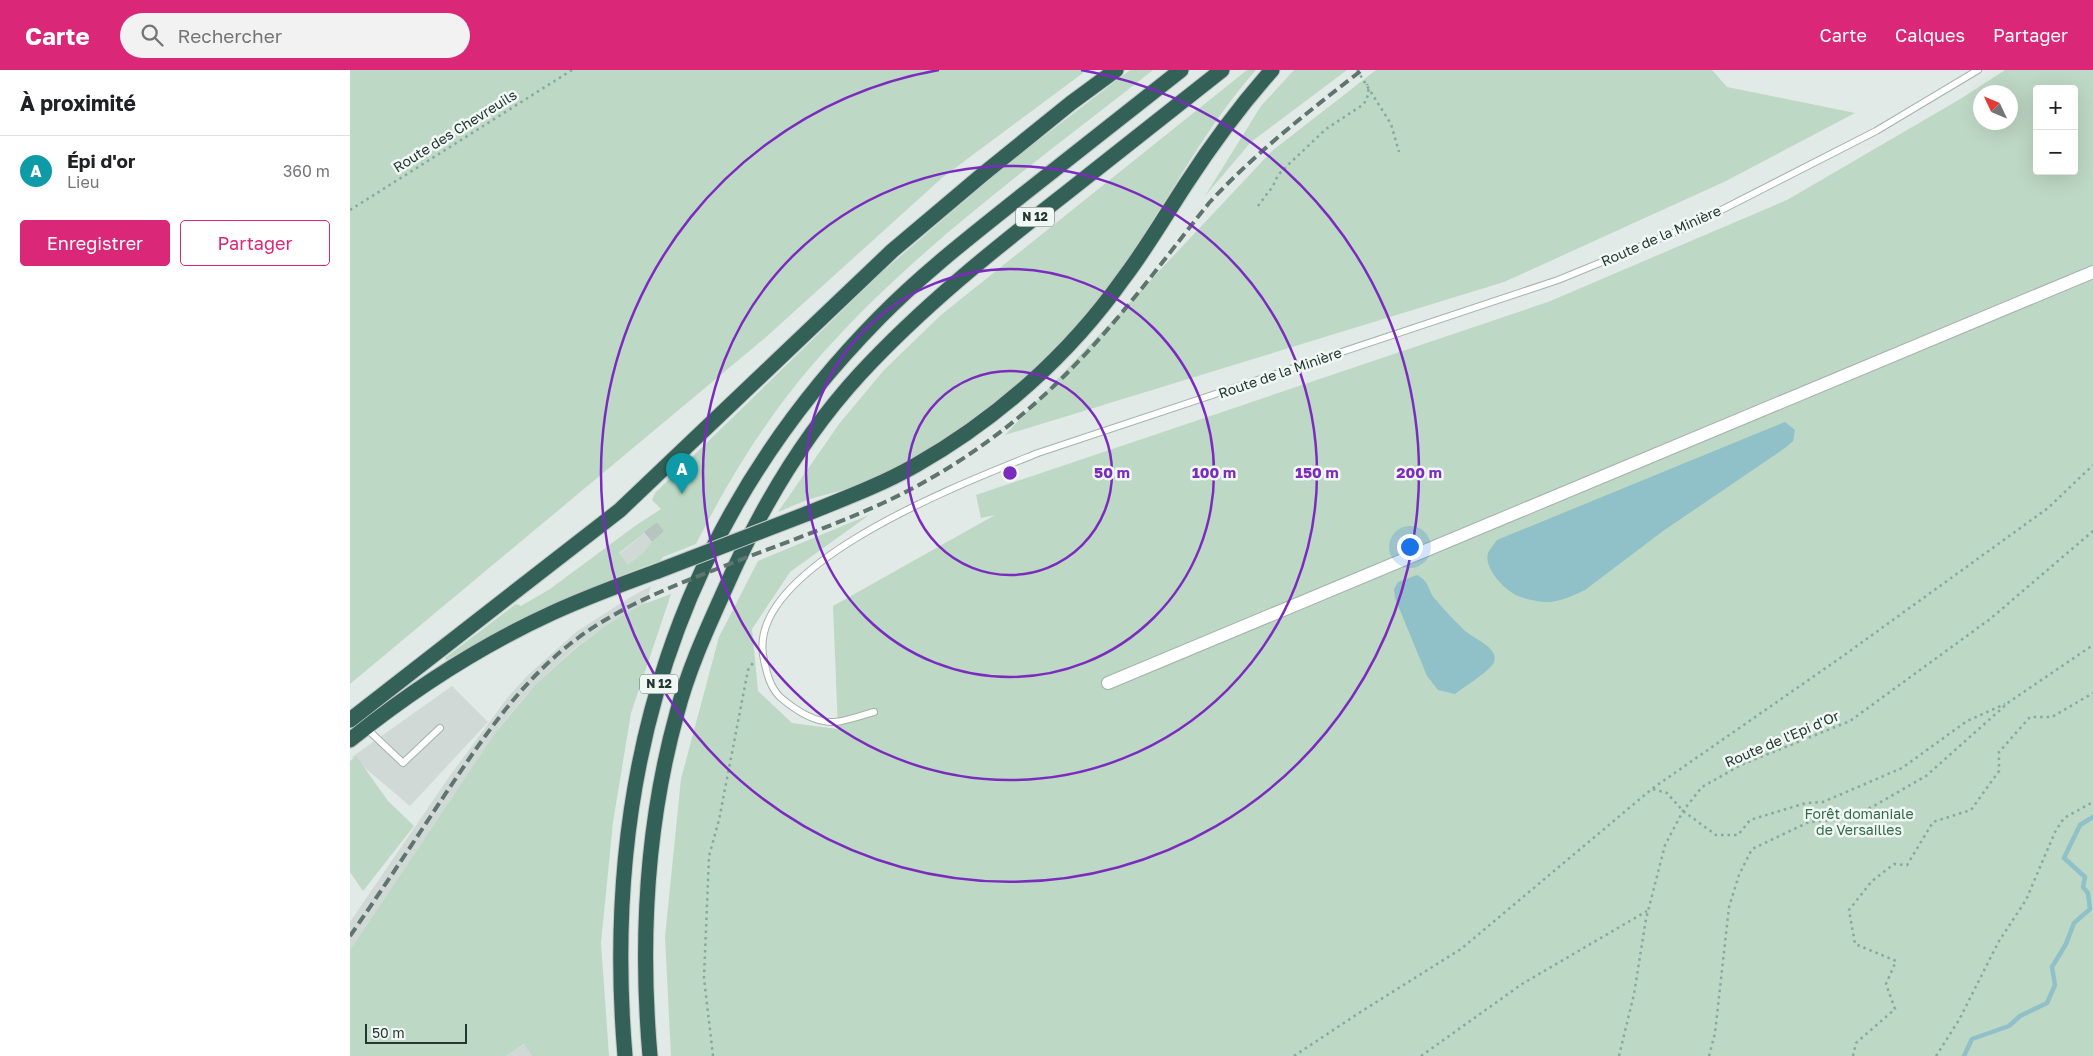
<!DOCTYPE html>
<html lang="fr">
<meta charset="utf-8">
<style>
body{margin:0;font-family:"Golos Text",sans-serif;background:#f2f2f2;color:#202124}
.controls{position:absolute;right:15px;top:15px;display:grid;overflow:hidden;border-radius:5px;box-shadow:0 5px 20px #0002}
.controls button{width:45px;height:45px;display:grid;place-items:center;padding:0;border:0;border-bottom:1px solid #e0e0e0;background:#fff;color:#202124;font:25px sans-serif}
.compass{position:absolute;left:1623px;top:15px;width:45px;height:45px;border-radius:50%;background:#fff;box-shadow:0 5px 20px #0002;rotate:314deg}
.scale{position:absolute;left:15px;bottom:12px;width:102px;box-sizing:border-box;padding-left:5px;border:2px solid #243832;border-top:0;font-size:14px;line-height:18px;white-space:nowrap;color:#243832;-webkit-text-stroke:4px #f1f7f4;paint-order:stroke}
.you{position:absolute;left:1059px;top:476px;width:18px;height:18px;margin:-12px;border:4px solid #fff;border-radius:50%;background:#1a73e8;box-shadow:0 0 0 8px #1a73e833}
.badge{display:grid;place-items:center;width:32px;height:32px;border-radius:50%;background:#db2777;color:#fff;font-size:16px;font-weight:700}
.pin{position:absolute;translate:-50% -41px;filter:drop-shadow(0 1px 2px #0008)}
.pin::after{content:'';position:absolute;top:26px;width:18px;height:15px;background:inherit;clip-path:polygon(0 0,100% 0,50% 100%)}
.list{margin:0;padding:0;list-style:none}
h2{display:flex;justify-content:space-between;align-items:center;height:65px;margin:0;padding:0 20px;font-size:21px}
h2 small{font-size:16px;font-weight:400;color:#757577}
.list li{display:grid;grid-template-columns:32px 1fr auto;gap:15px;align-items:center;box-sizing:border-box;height:70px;padding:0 20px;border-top:1px solid #e0e0e0}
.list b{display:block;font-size:19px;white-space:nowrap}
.list p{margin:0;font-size:16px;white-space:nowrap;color:#757577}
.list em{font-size:16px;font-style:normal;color:#757577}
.actions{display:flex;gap:10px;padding:15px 20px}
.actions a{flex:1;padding:11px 0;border:1px solid #db2777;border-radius:5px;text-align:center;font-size:18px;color:#db2777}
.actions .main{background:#db2777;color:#fff}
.icon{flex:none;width:28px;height:28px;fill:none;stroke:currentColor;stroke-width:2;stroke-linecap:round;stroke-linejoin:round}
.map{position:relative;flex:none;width:1743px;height:986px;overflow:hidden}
header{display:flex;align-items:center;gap:30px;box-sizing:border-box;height:70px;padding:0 25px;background:#db2777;color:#fff}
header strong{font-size:24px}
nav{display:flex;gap:28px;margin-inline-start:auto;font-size:18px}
.search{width:350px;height:45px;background:#f2f2f2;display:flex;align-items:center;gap:12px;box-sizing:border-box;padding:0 18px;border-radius:28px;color:#757577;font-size:19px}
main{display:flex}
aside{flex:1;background:#fff}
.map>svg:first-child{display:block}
</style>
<header>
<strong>Carte</strong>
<div class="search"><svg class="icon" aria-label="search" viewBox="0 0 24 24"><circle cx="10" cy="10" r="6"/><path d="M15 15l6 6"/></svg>Rechercher</div>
<nav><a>Carte</a><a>Calques</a><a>Partager</a></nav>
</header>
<main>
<aside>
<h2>À proximité<small></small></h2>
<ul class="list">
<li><span class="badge" style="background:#0f9aa8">A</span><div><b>Épi d'or</b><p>Lieu</p></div><em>360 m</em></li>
</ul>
<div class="actions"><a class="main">Enregistrer</a><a>Partager</a></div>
</aside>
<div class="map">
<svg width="1743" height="986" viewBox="0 0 1743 986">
<rect width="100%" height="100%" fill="#e1eae6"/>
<!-- built -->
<g fill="#d0d9d5">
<polygon points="307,453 313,461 302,471 295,481 278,495 269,484"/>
<polygon points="301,516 296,533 255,556 225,578 185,615 160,644 145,663 0,880 0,852 99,707 158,627 177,606 226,562 279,528"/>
<polygon points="102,616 138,652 60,736 2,687"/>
<polygon points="175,974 182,986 156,986"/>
</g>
<!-- green -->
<g fill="#bdd8c4" fill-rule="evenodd">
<polygon points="0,0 737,0 593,107 415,268 0,614"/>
<path d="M780,0H803C693,87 576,170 481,274C426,333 382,402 346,474L313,487L310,491C233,518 167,551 96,590L95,588L166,534L171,536L200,519L285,456L311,439L302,430L305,423L531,203L655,96ZM307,453L313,461L302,471L295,481L278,495L269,483Z"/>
<path d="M897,0H906C850,63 815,138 766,206C703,292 618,364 521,409C503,418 486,422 467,427C454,430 441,437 428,442L489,354L534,300L591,245Z"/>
<polygon points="944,0 997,0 901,72 855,126 911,36"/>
<polygon points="1026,0 1362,0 1377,17 1505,43 1376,111 1154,212 655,365 922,81"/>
<path d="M1655,0H1743V986H321L315,867L331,709L369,567L408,491L519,445L440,502L402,559L408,621L442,653L488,659L483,536L645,445L631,448L626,425L1198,232L1437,130L1612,28ZM1687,19H1724V101H1687ZM1630,22H1660V52H1630Z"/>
<polygon points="321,524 281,643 263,752 251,873 259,986 182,986 174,974 156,986 0,986 0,880 145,663 185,615 226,578 255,556 291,535"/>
<polygon points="6,686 38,731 64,756 13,821 0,802 0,691"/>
</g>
<!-- water -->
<g fill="#90c0c8">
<path d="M1435,352L1445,360L1443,371L1435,378L1313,461L1235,520C1224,525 1210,532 1198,532C1187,532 1169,528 1161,522C1151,515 1134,497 1138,483C1140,479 1144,474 1147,470Z"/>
<path d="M1067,505C1080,512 1077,519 1085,529C1094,540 1104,550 1114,560C1122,568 1150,578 1144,592C1139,602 1115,616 1105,624L1088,620L1077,606L1045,528L1044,519L1048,512Z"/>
</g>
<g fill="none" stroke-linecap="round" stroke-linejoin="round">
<!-- stream -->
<polyline stroke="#90c0c8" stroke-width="4.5" points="1614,986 1622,969 1659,956 1670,946 1697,933 1705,915 1702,897 1716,874 1724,853 1740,839 1738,823 1733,817 1735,807 1714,788 1730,755 1743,747"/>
</g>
<!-- building -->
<polygon fill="#b7c4bf" stroke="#b4c2bc" points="307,453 313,461 302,471 295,462"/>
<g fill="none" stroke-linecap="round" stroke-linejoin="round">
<defs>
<g id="lane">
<path d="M524,642C512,645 497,651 484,652C465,653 444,639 430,627C420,617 417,604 414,590C391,496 621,410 688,383L1208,210L1340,156L1526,61L1628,0"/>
<polyline points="16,658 53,693 90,658"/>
</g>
<polyline id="street" points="758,613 1743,202"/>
<g id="highway">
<path d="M456,444C493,429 531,415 566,395C647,349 719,285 773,209C796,179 815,146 836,114C862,74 890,36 922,0"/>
<polyline points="0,650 270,440 542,181 632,105 721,33 766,0"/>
<path d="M0,670C61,621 130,576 202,543C237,527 272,514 308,501"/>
<path d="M275,986C251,703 328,452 529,248C574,202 625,163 675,123C727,82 779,41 831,0"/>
<path d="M300,986C290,871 296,755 327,643C338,600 357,559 375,519C409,441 452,367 510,304C572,237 643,180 715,124C767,83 820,41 872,0"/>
</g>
</defs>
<!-- lane casing -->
<use href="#lane" stroke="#a5b1ac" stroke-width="8"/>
<!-- street casing -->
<use href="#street" stroke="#a5b1ac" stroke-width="14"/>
<!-- highway casing -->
<use href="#highway" stroke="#c2c7c6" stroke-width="17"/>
<!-- path -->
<g stroke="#85a99e" stroke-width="2.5" stroke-dasharray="2.5 4" stroke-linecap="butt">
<polyline points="1007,0 1041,54 1049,82"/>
<polyline points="908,136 923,116 928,105 939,94 976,59 1014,34 1019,23 1017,14"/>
<polyline points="0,140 222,0"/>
<polyline points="1303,719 1317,723 1333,741 1366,765 1388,765 1400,750 1456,733 1473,732 1552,698 1617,651 1655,634"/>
<polyline points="363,986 354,908 359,786 369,750 398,600 405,590"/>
<polyline points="944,986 1012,941 1111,879 1303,718 1493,586 1698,438 1743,395"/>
<polyline points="1071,986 1172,914 1297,841"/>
<polyline points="1269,986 1284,924 1296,849 1315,775 1333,741 1352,717 1391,695 1500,651 1640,549 1743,461"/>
<polyline points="1359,986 1365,963 1379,837 1389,805 1402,779 1459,752 1492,749 1522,737 1576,706 1659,632 1743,575"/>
<polyline points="1503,986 1506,973 1545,939 1536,914 1546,891 1505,874 1499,840 1522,811 1544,794 1557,795 1583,752 1621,740 1649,701 1649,682 1680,647 1702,647 1743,623"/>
<polyline points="1586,986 1609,950 1649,871 1676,830 1705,762 1714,748 1743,732"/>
</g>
<!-- lane -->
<use href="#lane" stroke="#fff" stroke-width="6"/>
<!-- street -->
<use href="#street" stroke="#fff" stroke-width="12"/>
<!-- highway -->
<use href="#highway" stroke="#336157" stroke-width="15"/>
<!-- rail -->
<path stroke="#5e746e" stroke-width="4" stroke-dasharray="10 5" stroke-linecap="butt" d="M0,866C32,820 63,773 94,726C131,671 167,616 220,574C262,541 310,521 359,502C417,479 476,459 533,433C598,403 658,361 709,311C765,257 811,193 859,133C905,83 959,41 1012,0"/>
<defs>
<polyline id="highway-bridge" points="308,501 456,444"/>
</defs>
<!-- highway-bridge casing -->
<use href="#highway-bridge" stroke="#c2c7c6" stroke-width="17" stroke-linecap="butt"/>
<!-- highway-bridge -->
<use href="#highway-bridge" stroke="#336157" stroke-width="15"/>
</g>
<!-- distance rings -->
<g fill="none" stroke="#7b2cbf" stroke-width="2.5">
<circle cx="660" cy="403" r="102"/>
<circle cx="660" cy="403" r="204"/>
<circle cx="660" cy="403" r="307"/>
<path d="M731 0A409 409 0 1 1 589 0"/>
</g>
<g text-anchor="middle" stroke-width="5" stroke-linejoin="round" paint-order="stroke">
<!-- shield labels -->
<g fill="#f1f7f4" stroke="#62716c" stroke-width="1">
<rect x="666" y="137.5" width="38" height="19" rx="4"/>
<rect x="290" y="604.5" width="38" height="19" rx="4"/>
</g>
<g font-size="12" font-weight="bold" fill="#243832">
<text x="685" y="151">N 12</text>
<text x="309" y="618">N 12</text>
</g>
<!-- street labels -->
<g font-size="14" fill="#243832" stroke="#f1f7f4">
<text transform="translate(105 61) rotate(-32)" y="5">Route des Chevreuils</text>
<text transform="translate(1311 166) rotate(-24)" y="5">Route de la Minière</text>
<text transform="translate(930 303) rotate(-19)" y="5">Route de la Minière</text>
<text transform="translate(1432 669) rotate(-23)" y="5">Route de l'Epi d'Or</text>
</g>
<!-- park labels -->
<g font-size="14" fill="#336a48" stroke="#f1f7f4">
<text x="1509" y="749">Forêt domaniale<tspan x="1509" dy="16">de Versailles</tspan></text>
</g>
</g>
<circle cx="660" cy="403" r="8" fill="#7b2cbf" stroke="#f1f7f4" stroke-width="2.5"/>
<g font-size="15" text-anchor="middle" font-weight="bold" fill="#7b2cbf" stroke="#f1f7f4" stroke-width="5" stroke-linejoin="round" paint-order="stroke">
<text x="762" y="408">50 m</text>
<text x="864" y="408">100 m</text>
<text x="967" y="408">150 m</text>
<text x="1069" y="408">200 m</text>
</g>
</svg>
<div class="controls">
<button>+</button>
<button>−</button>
</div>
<svg class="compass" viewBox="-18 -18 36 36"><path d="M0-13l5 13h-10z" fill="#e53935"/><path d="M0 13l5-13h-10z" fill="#757577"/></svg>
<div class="scale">50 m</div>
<div class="you"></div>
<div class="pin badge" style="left:332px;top:424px;background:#0f9aa8">A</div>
</div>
</main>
